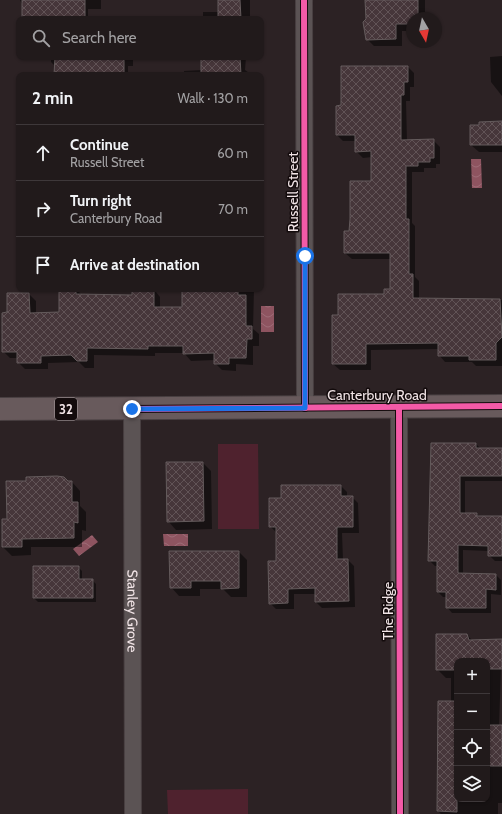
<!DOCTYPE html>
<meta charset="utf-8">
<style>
body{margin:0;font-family:Cabin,sans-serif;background:#2d2728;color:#f1f3f6}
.controls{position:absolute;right:12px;bottom:12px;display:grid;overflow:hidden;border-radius:8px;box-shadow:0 1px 3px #0004}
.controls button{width:36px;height:36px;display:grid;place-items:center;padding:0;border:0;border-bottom:1px solid #3e383a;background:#211a1b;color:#f1f3f6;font:20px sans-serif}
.compass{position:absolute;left:406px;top:12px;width:36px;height:36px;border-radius:50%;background:#211a1b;box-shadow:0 1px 3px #0004;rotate:171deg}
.stop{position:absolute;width:12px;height:12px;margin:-9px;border:3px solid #1a73e8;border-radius:50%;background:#fff}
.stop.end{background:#1a73e8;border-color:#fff;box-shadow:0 1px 4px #0008}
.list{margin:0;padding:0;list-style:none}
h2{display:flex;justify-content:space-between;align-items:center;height:52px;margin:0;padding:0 16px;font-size:17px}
h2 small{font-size:13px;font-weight:400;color:#a2a1a3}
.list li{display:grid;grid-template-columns:26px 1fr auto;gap:12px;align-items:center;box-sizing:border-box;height:56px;padding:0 16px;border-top:1px solid #3e383a}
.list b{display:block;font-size:15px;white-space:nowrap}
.list p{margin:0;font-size:13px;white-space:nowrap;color:#a2a1a3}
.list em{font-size:13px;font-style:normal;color:#a2a1a3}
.icon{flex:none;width:22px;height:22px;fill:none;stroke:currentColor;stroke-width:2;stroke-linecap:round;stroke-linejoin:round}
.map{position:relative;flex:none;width:502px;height:814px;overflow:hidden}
.search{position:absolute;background:#211a1b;box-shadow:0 1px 3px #0004;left:16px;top:16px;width:248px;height:44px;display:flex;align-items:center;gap:10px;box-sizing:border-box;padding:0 14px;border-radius:8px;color:#a2a1a3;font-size:15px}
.panel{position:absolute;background:#211a1b;box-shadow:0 1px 3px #0004;left:16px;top:72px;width:248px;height:220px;border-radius:8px}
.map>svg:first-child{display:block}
</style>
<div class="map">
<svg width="502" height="814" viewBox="0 0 502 814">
<defs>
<pattern id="water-waves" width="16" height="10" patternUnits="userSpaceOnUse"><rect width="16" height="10" fill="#8e5460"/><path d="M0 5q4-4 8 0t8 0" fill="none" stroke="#9e6c77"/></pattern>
<pattern id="building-cross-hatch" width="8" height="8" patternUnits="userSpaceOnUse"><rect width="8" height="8" fill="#46363a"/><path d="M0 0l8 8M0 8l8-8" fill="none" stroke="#615356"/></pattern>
</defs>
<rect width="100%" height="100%" fill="#2c2224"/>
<!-- pitch -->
<g fill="#4f222e">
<polygon points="218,444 258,444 259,529 218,529"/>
<polygon points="248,789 248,814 168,814 167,790"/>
</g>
<!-- water -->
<g fill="url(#water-waves)">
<polygon points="471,159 481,159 482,188 472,188"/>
<rect x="261" y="306" width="13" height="26"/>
<polygon points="163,534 188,534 188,546 164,546"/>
<polygon points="92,535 98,542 79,556 73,549"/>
</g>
<!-- shadow -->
<g fill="#0007" fill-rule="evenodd">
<polygon points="20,0 101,0 101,9 88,9 88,19 24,19 23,6"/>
<polygon points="219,0 250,0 250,19 203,19 203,12 219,12"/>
<polygon points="365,0 425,0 425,18 412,18 412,31 402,31 402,46 374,46 367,39 367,33 364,31 364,22 367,19"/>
<polygon points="502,56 502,96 491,82 490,57"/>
<polygon points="51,57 133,57 133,66 128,66 128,75 55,75 55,66 51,62"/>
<polygon points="202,57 246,57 245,70 252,75 184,75 184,71 202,70"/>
<polygon points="408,67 414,73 414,87 410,87 410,101 406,101 407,141 433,140 440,147 440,164 436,164 436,168 424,168 424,172 412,172 412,223 415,226 415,277 419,281 419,299 502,300 502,366 476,366 472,362 445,362 439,355 439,349 371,350 371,370 340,370 333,364 339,316 385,295 391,290 391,259 352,259 345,253 350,232 372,182 372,157 363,158 356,151 356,141 343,141 337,135 342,106"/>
<polygon points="502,122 502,152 479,152 471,145"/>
<polygon points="17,219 19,219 19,241 17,239"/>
<rect x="261" y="229" width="1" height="17"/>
<polygon points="60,289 76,289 82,295 133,296 133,289 156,289 156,292 160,297 160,308 183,308 212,291 212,289 254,289 253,329 259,334 259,346 253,346 253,365 236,364 236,371 222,370 215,363 215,360 191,361 184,353 155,353 155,356 94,355 94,368 85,368 79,362 48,363 48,369 25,369 18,362 18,358 10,358 3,351 8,313 29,294 36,301 36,314 60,313"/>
<polygon points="432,444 476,444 481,449 502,449 502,481 465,481 465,514 477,514 480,517 502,517 502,561 495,561 489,555 489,551 463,550 463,574 496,575 501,580 501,595 491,594 491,613 452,613 447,607 447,597 443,597 438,592 438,566 435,566 429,560"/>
<polygon points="203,463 211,471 212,529 176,530 168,521"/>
<polygon points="68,482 72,482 80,491 80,506 86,512 86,531 82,530 82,547 31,547 31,555 12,556 3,547 8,520"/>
<polygon points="341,486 347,492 347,497 352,497 358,503 359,533 342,533 343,560 348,560 354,566 355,607 322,608 316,602 316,594 294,594 294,609 276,609 270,603 277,562 276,532 270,526 282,499"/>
<polygon points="239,552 247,560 247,597 231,597 223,589 200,589 200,596 179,596 171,587"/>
<polygon points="78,567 82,571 82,580 92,580 96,584 96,602 38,602 34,598"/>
<path d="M467,635L473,641L502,640L499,726H502V803H498V814H441L438,811V726H439L451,702V678H446L437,669ZM457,661H487V799H457Z"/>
</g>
<!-- building -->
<g fill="url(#building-cross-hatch)" stroke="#645b5c">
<rect x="22" y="0" width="63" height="19"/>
<polygon points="218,0 240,0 241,19 218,19"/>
<polygon points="365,0 418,0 418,18 412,18 412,24 396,24 396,39 366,40 363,22 366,19"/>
<polygon points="55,57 124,57 124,75 54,75"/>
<polygon points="201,57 240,57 241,75 201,75"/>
<polygon points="341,66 408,66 408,82 404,82 404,95 401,95 401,140 434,139 434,158 430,158 430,162 418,162 418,166 406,166 406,219 409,219 409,274 413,274 413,298 500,299 502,337 496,343 496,360 469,360 469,356 438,356 438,343 366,344 366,364 332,364 332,315 338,315 338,294 384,294 384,289 390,289 390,253 344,253 344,231 349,231 350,219 350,181 371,181 371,151 355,152 355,135 336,135 336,106 341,105"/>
<polygon points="502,121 502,145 470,145 470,125 479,125 479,122"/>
<polygon points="59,289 76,289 76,294 132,295 132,289 154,289 154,307 182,307 182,290 238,289 238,295 246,295 246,326 252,326 252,339 247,339 246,358 229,358 229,364 214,364 214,353 183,354 183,346 148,346 148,349 87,348 87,361 77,361 71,355 41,356 41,363 17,363 17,352 2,352 2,313 7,312 7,293 29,293 30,313 59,312"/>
<polygon points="431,443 476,443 476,448 502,448 502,476 460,476 460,513 477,513 477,516 502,516 502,556 488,556 488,546 458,545 458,573 496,574 496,590 486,589 486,608 446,608 446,592 437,592 437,561 428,561"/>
<polygon points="166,462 203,462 204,521 167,522"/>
<polygon points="57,476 64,477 68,481 72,481 72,502 78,502 78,523 74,522 74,538 22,539 22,547 2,547 2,519 7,519 6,481 26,481 26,477"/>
<polygon points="281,485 341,485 341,496 353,496 353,527 337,527 337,559 348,559 349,601 315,602 315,588 288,589 288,603 269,604 268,561 276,561 276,527 269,527 269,498 281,498"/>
<polygon points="169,551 239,551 239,588 221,589 221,581 191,581 191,588 170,588"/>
<polygon points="33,566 79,566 79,579 93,579 93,598 33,598"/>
<polygon points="436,634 467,634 469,640 502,639 502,669 487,669 487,661 457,661 457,670 436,670"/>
<polygon points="438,701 457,701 457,812 437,811"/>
<rect x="487" y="725" width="15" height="41"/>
</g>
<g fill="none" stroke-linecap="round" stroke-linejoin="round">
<defs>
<g id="minor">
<polyline points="304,0 305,408"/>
<polyline points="399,407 400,814"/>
<path id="s1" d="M132,409L133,814"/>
</g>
<polyline id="primary" points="0,409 502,406"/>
</defs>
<!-- minor casing -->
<use href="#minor" stroke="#483f41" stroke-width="18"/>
<!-- primary casing -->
<use href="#primary" stroke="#483f41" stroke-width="24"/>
<!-- minor -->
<use href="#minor" stroke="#5b5354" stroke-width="16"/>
<!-- primary -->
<use href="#primary" stroke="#685a5c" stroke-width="22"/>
<defs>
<g id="cycleway">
<polyline points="304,0 305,408"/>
<polyline points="399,407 400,814"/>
<polyline points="132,409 502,406"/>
</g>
</defs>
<!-- cycleway casing -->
<use href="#cycleway" stroke="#130b0c" stroke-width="8"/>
<!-- cycleway -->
<use href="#cycleway" stroke="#f35aa7" stroke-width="6"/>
</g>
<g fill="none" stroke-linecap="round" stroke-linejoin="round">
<!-- route -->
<polyline stroke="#1a73e8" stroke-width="5" points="132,409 305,408 305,256"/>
</g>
<g text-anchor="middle" stroke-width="3" stroke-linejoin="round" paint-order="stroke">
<!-- shield labels -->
<rect fill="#130b0c" stroke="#aea3a5" stroke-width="1" x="55" y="398" width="22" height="22" rx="3"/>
<g font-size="13" font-weight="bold" fill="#f1e4e6">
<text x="66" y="414">32</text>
</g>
<!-- street labels -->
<g font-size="14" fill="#f1e4e6" stroke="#130b0c">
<text transform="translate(293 192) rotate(-90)" y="5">Russell Street</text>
<text x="377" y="400">Canterbury Road</text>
<text dy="5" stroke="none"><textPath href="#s1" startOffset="202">Stanley Grove</textPath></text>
<text transform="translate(388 611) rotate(-90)" y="5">The Ridge</text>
</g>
</g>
</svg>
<div class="controls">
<button>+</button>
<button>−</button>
<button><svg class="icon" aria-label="locate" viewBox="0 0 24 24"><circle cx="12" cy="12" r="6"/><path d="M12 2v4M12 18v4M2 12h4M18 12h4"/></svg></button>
<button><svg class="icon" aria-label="layers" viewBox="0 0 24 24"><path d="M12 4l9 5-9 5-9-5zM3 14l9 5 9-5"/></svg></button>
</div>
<svg class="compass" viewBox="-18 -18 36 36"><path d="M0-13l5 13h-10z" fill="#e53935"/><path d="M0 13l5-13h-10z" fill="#a2a1a3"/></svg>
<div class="stop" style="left:305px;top:256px"></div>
<div class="stop end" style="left:132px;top:409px"></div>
<div class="search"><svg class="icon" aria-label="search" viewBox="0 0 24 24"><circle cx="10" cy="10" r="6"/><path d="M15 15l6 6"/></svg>Search here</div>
<section class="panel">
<h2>2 min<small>Walk · 130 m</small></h2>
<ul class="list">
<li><svg class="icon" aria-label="ahead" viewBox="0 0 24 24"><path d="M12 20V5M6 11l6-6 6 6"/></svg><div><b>Continue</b><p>Russell Street</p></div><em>60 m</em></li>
<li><svg class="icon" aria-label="right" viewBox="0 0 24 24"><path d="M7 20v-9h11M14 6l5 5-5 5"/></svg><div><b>Turn right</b><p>Canterbury Road</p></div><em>70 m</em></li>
<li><svg class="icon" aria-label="arrive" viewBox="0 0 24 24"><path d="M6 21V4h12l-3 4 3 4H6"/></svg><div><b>Arrive at destination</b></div></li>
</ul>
</section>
</div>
